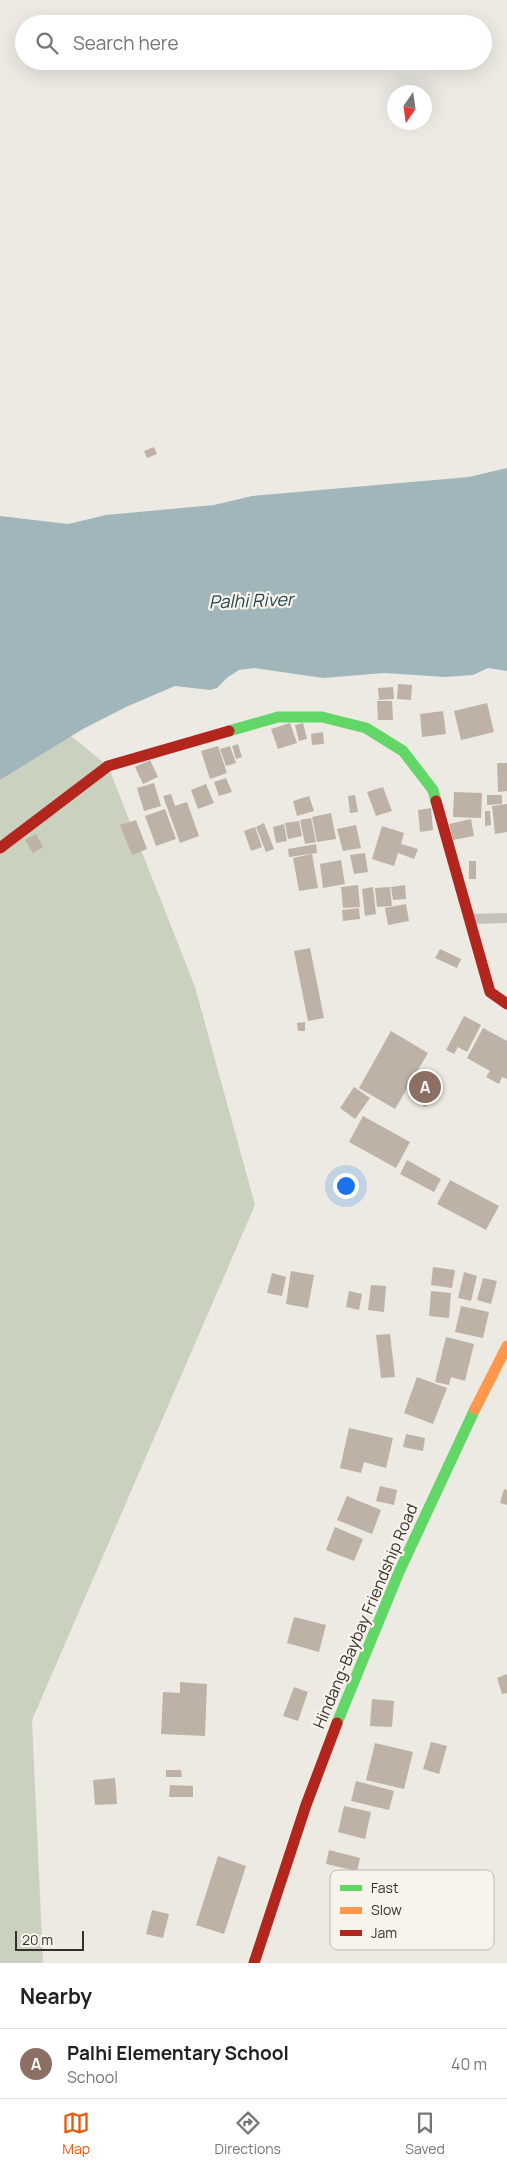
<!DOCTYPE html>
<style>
body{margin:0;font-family:Manrope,sans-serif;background:#f6f6f6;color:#222}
.compass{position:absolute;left:387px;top:85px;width:45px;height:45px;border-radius:50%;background:#fff;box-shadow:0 5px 20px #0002;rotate:193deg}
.scale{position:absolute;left:15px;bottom:12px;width:69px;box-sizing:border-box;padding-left:5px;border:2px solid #35302a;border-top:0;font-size:14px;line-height:18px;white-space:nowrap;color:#35302a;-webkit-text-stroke:4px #f8f4eb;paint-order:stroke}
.you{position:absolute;left:345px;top:1185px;width:18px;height:18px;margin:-12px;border:4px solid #fff;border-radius:50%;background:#1a73e8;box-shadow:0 0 0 8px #1a73e833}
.badge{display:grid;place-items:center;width:32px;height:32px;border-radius:50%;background:#ea580c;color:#fff;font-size:16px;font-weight:700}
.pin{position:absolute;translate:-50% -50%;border:2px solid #fff;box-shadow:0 1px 5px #0006}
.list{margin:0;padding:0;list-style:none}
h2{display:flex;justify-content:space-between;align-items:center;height:65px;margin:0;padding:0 20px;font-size:21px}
h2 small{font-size:16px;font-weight:400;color:#767676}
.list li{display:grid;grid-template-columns:32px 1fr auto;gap:15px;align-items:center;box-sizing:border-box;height:70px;padding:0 20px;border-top:1px solid #e0e0e0}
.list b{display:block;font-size:19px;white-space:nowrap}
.list p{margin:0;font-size:16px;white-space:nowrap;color:#767676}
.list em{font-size:16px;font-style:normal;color:#767676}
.icon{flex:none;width:28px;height:28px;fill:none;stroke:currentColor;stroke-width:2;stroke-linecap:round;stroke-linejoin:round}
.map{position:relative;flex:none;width:507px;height:1963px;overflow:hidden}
.search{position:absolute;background:#fff;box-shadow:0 5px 20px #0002;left:15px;right:15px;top:15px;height:55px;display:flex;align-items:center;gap:12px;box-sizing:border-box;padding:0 18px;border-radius:28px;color:#767676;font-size:19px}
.sheet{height:135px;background:#fff}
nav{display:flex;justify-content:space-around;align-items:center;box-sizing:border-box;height:70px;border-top:1px solid #e0e0e0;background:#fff;font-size:14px;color:#767676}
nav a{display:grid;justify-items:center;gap:2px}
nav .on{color:#ea580c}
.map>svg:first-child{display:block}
</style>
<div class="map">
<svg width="507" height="1963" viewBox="0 0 507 1963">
<rect width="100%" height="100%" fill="#eceae3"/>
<!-- green -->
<polygon fill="#cad1be" points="71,736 108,766 195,987 255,1205 32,1720 43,1963 0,1963 0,780"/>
<!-- water -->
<polygon fill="#a1b6ba" points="507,468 507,671 488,668 473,675 445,677 384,673 323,678 254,668 239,670 228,677 217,688 210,690 175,686 126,707 83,729 0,780 0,516 68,524 106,515 214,505 252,496 469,477"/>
<!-- building -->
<g fill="#beb2a6">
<polygon points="154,447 157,454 147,458 144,451"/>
<polygon points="398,684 412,685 411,700 397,699"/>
<polygon points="393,687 394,699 379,700 378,688"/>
<polygon points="377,701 392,701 393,720 378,720"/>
<polygon points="487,703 494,732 461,740 454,711"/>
<polygon points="443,711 446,734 422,737 420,714"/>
<polygon points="290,723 297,743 278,749 271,729"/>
<polygon points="303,723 307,739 299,741 295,725"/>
<polygon points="323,732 324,744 312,745 311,734"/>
<polygon points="238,744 242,757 236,759 232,746"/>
<polygon points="218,746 227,773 210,779 201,751"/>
<polygon points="230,746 236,763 226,766 220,749"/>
<polygon points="150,760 158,777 143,784 135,767"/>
<polygon points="497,763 507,763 507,791 498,792"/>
<polygon points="226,778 232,792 219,796 214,782"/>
<polygon points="154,783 161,806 144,811 137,788"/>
<polygon points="206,784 214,803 198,809 191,790"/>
<polygon points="383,787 392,811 376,816 367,792"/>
<polygon points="454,792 482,793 481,818 453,817"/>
<polygon points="171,794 175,806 187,802 199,836 180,843 163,796"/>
<polygon points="355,795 358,812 350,813 348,796"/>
<polygon points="487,795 502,795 502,804 487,805"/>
<polygon points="309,796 314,811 297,816 293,801"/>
<polygon points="507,804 507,832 495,834 492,806"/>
<polygon points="431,808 433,830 420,832 418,810"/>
<polygon points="165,809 176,839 156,846 145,816"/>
<polygon points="485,811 490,811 491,825 485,826"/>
<polygon points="331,813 336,839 317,842 312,817"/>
<polygon points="311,818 316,842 305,844 300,820"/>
<polygon points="471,819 474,836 453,840 449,824"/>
<polygon points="136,820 147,849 132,855 120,825"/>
<polygon points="299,821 302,836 288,839 285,823"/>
<polygon points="264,823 274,849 266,852 256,827"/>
<polygon points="284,824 287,841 276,843 273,827"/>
<polygon points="356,825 361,848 343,851 337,829"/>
<polygon points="382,826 404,833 401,844 418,849 414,859 398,853 394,866 372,859"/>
<polygon points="255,827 262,847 251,851 244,831"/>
<polygon points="36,834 43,847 33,853 25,840"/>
<polygon points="316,844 317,853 289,857 288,849"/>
<polygon points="365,853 368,872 354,874 350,855"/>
<polygon points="312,854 318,888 299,891 293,858"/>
<polygon points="341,860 345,884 323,888 320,864"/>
<rect x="469" y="861" width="7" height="18"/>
<polygon points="358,885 360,907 343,908 341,887"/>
<polygon points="405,885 406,899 393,900 391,887"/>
<polygon points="373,887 376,914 365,916 362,889"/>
<polygon points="390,887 392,906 377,907 375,888"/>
<polygon points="406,904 409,921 388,925 385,908"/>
<polygon points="359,908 360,919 343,921 342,910"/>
<polygon points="310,948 324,1018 308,1021 294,951"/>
<polygon points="440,949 461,959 457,968 435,958"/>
<polygon points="464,1016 481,1025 467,1052 458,1047 454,1054 446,1050"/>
<polygon points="305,1022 305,1031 298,1031 297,1023"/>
<polygon points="483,1028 507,1041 507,1079 502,1077 499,1084 486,1077 490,1071 467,1058"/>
<polygon points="391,1031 428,1053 395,1109 359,1088"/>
<polygon points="418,1080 428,1086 420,1098 411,1093"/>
<polygon points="430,1084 437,1088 426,1107 419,1103"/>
<polygon points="354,1087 370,1098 355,1119 340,1108"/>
<polygon points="363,1116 410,1142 396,1168 349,1142"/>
<polygon points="407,1160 441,1179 434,1192 400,1174"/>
<polygon points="450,1180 499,1206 486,1230 437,1204"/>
<polygon points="433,1267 455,1270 452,1288 431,1285"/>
<polygon points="291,1271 314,1275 308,1308 286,1304"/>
<polygon points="464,1272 477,1276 471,1301 458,1298"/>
<polygon points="272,1273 286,1277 282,1296 267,1293"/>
<polygon points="483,1278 497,1281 491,1304 477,1300"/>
<polygon points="371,1285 386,1286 384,1312 368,1310"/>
<polygon points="349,1291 362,1294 359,1310 346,1307"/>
<polygon points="431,1291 451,1293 449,1318 429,1316"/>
<polygon points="461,1306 489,1312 483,1338 455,1332"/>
<polygon points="390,1334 395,1377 381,1378 376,1335"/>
<polygon points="446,1337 474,1344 465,1381 451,1377 449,1385 435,1382"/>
<polygon points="417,1377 447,1388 433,1424 404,1413"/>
<polygon points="349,1428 393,1438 386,1468 364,1462 361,1473 340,1468"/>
<polygon points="406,1434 425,1438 423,1451 403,1447"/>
<polygon points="380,1486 397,1490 394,1505 376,1501"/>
<polygon points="504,1489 507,1490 507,1505 500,1503"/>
<polygon points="347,1496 381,1510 372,1534 337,1520"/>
<polygon points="335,1527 363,1539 354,1561 326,1550"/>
<polygon points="294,1617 326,1625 319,1652 287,1643"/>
<polygon points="507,1674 507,1693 502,1694 497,1678"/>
<polygon points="180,1682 207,1684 205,1736 161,1734 163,1692 180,1693"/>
<polygon points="294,1687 308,1692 298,1721 283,1716"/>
<polygon points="372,1699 394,1701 392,1727 370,1726"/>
<polygon points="431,1742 447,1746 439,1774 423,1769"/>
<polygon points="375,1743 413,1752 404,1789 366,1780"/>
<polygon points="166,1770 181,1770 182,1777 166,1777"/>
<polygon points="115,1778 117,1804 95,1805 93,1780"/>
<polygon points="356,1781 394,1791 389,1810 351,1801"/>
<polygon points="170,1785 193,1786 193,1797 169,1797"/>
<polygon points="344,1806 371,1812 365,1839 338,1832"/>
<polygon points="329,1850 360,1858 357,1871 326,1864"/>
<polygon points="218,1856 246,1866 224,1934 196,1925"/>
<polygon points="152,1910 169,1914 163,1938 146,1934"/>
</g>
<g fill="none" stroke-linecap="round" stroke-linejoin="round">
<!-- lane -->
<polyline stroke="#c5c2bc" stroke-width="10" points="471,919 507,918"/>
<!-- fast -->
<g stroke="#63d668" stroke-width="11">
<polyline points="229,731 278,717 322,717 366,728 403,751 433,790 436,801"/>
<polyline points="337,1723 399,1572 475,1409"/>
</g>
<!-- slow -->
<polyline stroke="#ff974d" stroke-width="11" points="475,1409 507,1346"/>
<!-- jam -->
<g stroke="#b3261e" stroke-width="11">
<polyline points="436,801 490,992 507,1004"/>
<polyline points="0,848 108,766 229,731"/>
<polyline points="254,1963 306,1805 337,1723"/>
</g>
</g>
<g text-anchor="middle" stroke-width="4.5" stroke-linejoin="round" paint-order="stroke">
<!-- street labels -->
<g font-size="16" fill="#35302a" stroke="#f8f4eb">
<text transform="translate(365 1616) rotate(-67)" y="6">Hindang-Baybay Friendship Road</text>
</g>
<!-- water labels -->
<g font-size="18" font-style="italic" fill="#244652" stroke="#f8f4eb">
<text transform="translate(251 601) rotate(-2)" y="6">Palhi River</text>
</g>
</g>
<!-- legend -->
<rect x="330" y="1870" width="164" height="80" rx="8" fill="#f8f4eb" stroke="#beb9b1" stroke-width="1"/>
<rect x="340" y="1885" width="22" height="6" fill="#63d668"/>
<rect x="340" y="1907" width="22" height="7" fill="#ff974d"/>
<rect x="340" y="1930" width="22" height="6" fill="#b3261e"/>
<g font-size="14" fill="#35302a">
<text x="371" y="1893">Fast</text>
<text x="371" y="1915">Slow</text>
<text x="371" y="1938">Jam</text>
</g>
</svg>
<svg class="compass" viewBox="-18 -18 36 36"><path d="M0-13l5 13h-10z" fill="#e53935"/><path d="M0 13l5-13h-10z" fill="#767676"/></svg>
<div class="scale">20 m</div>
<div class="you"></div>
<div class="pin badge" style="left:425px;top:1087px;background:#8d6e63">A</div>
<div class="search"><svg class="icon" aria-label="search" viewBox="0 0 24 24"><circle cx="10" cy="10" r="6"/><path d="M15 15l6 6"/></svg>Search here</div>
</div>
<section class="sheet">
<h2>Nearby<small></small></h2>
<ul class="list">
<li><span class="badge" style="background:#8d6e63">A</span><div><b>Palhi Elementary School</b><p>School</p></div><em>40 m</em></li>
</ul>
</section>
<nav>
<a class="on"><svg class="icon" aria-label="map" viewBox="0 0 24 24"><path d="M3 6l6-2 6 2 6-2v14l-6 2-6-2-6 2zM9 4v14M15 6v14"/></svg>Map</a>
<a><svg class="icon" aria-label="directions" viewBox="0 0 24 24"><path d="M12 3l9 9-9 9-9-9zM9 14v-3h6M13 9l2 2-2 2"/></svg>Directions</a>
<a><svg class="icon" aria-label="saved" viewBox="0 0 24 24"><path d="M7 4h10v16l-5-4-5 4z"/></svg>Saved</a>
</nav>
